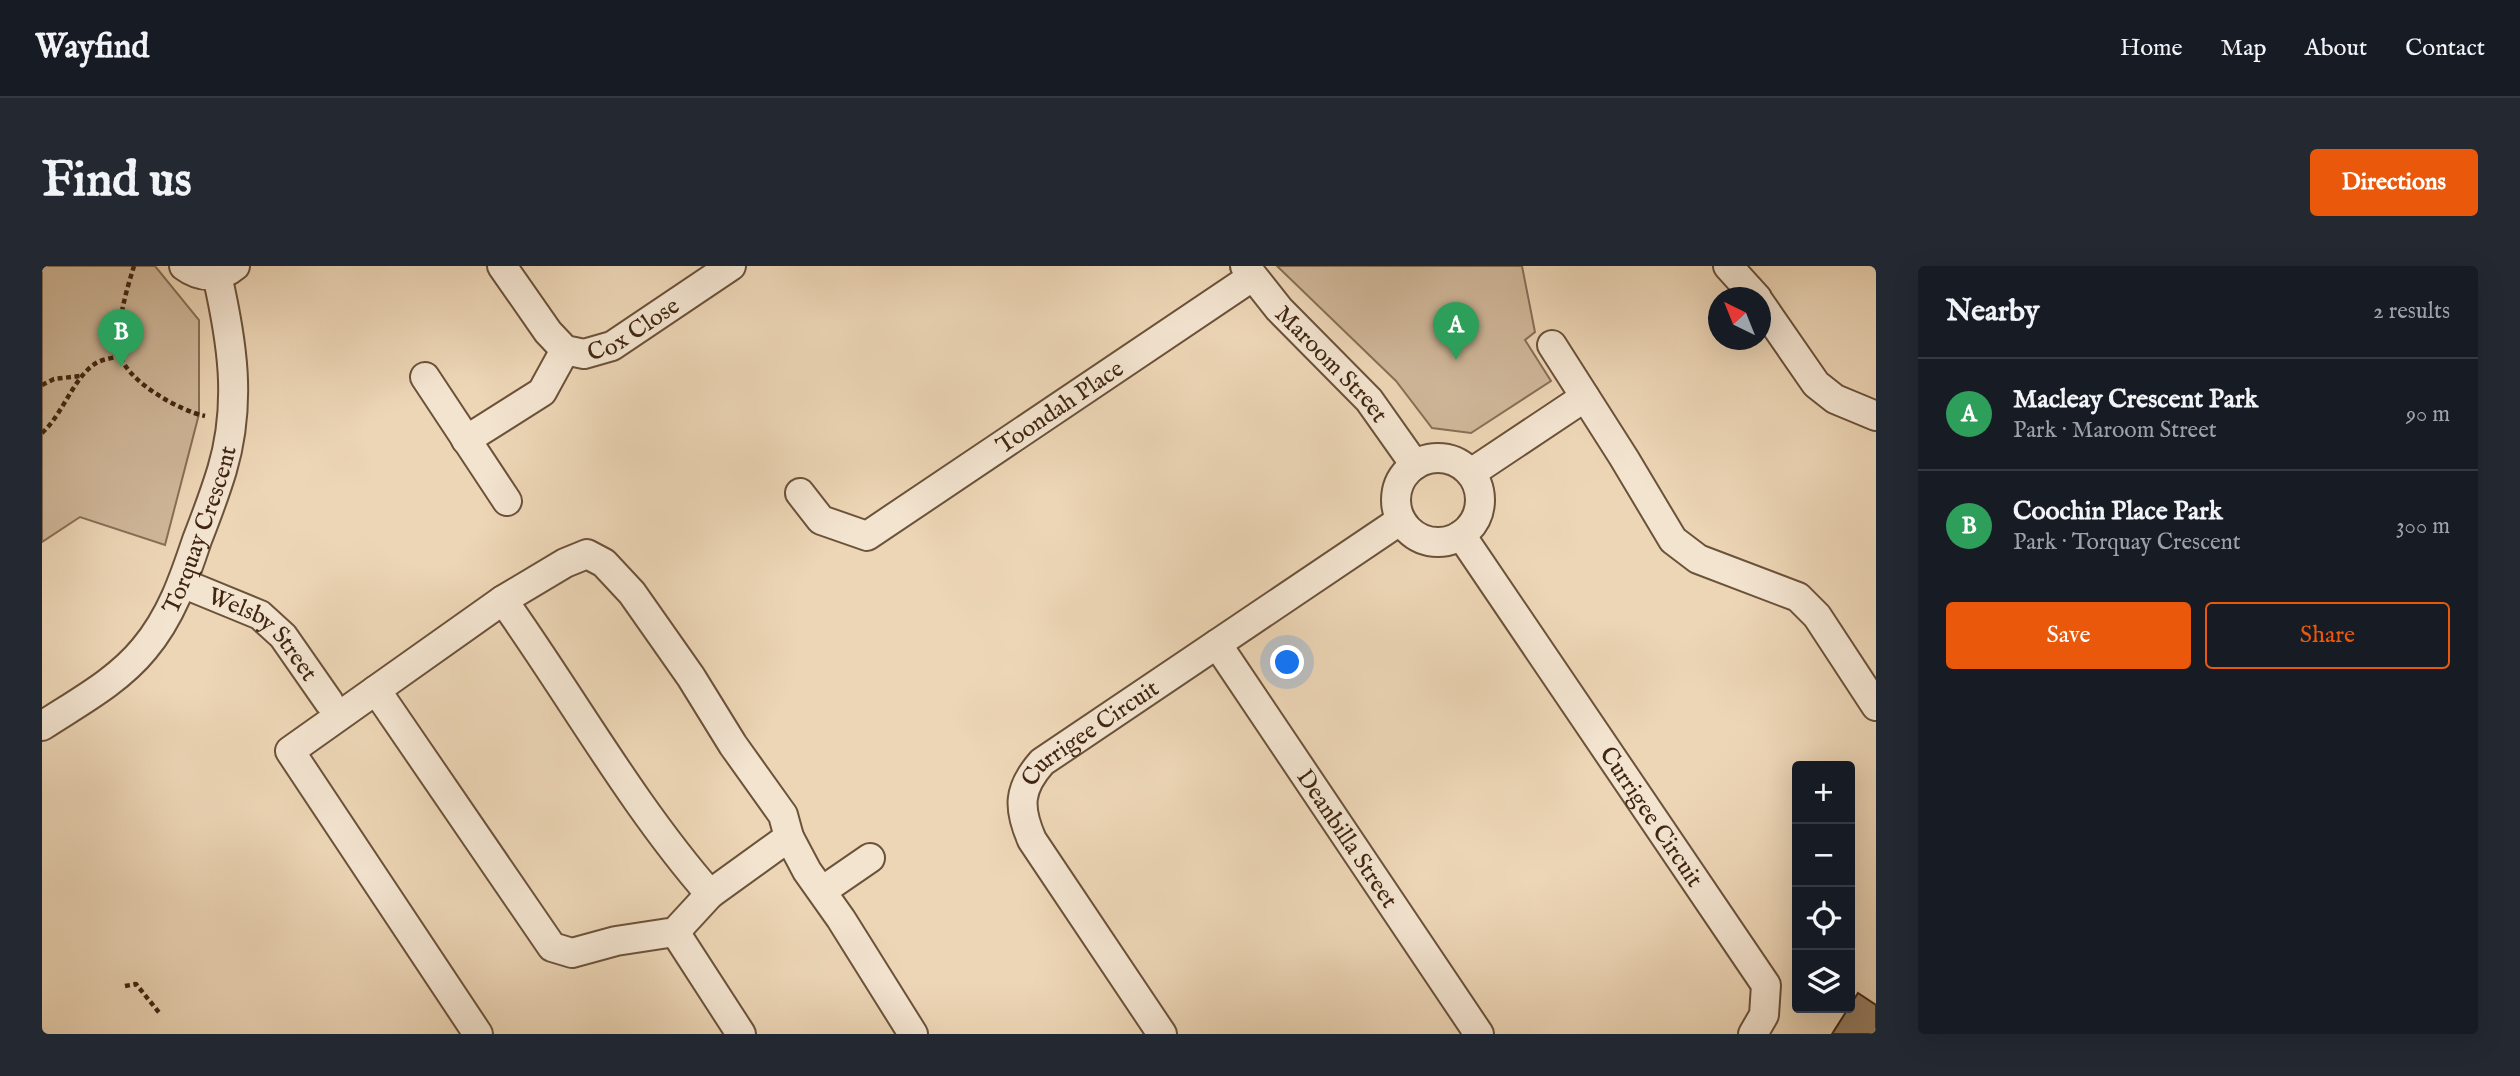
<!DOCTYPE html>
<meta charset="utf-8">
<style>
body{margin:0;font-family:"IM FELL English",serif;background:#242831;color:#f1f3f6}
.controls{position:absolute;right:21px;bottom:21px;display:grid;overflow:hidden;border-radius:7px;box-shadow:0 7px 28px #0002}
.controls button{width:63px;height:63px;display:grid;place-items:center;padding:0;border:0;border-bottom:2px solid #363941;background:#171b24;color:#f1f3f6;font:35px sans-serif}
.compass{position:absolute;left:1666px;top:21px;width:63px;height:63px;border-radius:50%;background:#171b24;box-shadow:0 7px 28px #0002;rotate:317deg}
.you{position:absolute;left:1246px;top:397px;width:24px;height:24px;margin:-18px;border:5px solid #fff;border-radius:50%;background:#1a73e8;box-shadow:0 0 0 10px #1a73e833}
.badge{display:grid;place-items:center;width:46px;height:46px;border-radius:50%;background:#ea580c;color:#fff;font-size:23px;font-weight:700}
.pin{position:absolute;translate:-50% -58px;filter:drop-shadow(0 2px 4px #0008)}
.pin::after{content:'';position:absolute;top:37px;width:24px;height:21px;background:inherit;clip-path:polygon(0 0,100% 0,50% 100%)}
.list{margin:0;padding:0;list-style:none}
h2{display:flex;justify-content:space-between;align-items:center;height:91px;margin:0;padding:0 28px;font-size:30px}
h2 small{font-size:23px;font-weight:400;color:#9ea1a6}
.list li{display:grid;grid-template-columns:46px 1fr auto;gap:21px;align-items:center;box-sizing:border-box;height:112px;padding:0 28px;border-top:2px solid #363941}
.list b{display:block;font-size:26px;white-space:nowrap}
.list p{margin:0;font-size:23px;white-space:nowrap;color:#9ea1a6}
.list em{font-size:23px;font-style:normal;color:#9ea1a6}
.actions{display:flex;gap:14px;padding:21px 28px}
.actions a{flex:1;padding:16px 0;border:2px solid #ea580c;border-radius:7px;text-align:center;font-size:24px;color:#ea580c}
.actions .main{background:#ea580c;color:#fff}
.icon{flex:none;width:38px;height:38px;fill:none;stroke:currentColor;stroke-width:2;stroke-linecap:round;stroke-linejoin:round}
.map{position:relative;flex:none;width:1834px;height:768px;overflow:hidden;border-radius:7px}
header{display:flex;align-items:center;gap:42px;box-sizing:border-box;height:98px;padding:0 35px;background:#171b24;border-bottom:2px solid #363941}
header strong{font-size:33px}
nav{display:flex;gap:38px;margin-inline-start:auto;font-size:24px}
.intro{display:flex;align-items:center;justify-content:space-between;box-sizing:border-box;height:168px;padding:0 42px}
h1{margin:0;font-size:49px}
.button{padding:18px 32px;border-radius:7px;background:#ea580c;color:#fff;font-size:24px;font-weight:700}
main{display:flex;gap:42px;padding:0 42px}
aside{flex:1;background:#171b24;border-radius:7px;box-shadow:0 7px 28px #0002}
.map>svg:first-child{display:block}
</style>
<header>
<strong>Wayfind</strong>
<nav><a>Home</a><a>Map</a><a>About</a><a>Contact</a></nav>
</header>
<div class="intro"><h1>Find us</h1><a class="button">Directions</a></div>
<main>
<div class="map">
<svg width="1834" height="768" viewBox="0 0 1834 768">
<rect width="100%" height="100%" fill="#edd6b6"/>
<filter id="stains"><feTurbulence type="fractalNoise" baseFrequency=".00286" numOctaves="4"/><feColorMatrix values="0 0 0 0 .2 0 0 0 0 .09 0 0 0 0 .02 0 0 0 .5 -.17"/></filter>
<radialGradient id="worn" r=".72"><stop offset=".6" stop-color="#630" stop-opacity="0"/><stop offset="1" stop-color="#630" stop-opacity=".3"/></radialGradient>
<!-- green -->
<g fill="#d0b89a" stroke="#886f56" stroke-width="2">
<polygon points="0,0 113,0 157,54 157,148 123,279 38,251 0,276"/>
<polygon points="1235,0 1480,0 1493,66 1483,74 1509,115 1429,167 1390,162 1354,115"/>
</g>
<!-- building -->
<polygon fill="#9a8267" stroke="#402611" stroke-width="2" points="1816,727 1834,739 1834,768 1790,768"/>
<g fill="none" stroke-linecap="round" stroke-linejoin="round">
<defs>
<g id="minor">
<path d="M142,0C158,12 178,13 193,0"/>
<path id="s1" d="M460,0L506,66L523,84L542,88L570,80L689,0"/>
<path id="s2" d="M1203,0L1237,43L1327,134L1373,199"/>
<polyline points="1686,0 1715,32"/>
<polyline points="1718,37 1774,118 1793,133 1834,150"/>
<polyline points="1510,79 1582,192 1631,274 1656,293 1756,331 1775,350 1834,440"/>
<polyline points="383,111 465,235"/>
<polyline points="424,174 500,126 523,84"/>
<circle cx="1396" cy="234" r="42"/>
<polyline points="1429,207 1543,131"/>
<path id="s3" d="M758,227L779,254L825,270L1210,11"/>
<path id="s4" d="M1419,269L1724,719L1722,749L1711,768"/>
<path id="s5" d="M140,317L218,349L241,370L287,436"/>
<path d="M461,334C530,431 590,539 668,628L633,666L574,675L530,687L510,681L334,424Z"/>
<polyline points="461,334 523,297 545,288 562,297 590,327 649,411 691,479 741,549 747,571"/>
<path id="s6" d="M1175,378L1437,768"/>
<polyline points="334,424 248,485 436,768"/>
<path id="s7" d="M0,460C35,437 75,416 102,383C129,351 142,313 155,274C164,251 173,227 180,204C200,137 190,75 175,9"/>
<polyline points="780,625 828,592"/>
<polyline points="668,628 747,571 765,605 799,653 871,768"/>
<polyline points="633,666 699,768"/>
<path id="s8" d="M1120,768L990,574C976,542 976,523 1000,496L1359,254"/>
</g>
</defs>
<!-- minor casing -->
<use href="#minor" stroke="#6b523a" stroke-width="32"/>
<!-- path -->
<g stroke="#402611" stroke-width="4.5" stroke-dasharray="5 3.5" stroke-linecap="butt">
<path d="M92,0C84,26 74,59 78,87C82,114 138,145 163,150"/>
<polyline points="0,119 12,113 38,110"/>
<path d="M0,167C22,147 32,109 56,96C62,93 71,92 78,90"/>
<polyline points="83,720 94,718 119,749"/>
</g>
<!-- minor -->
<use href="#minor" stroke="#f3e4d0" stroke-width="28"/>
</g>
<g text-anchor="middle" stroke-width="5" stroke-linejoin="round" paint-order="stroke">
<!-- street labels -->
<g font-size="24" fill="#402611" stroke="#f3e4d0">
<text dy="8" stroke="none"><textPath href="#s1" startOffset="180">Cox Close</textPath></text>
<text dy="8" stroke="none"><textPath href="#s2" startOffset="131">Maroom Street</textPath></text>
<text dy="8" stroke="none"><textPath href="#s3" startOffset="315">Toondah Place</textPath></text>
<text dy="8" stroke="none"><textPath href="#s7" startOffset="261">Torquay Crescent</textPath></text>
<text dy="8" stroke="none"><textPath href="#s5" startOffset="98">Welsby Street</textPath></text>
<text dy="8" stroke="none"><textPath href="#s8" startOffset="374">Currigee Circuit</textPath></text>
<text dy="8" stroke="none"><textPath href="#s4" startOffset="340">Currigee Circuit</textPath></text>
<text dy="8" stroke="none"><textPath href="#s6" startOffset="234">Deanbilla Street</textPath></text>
</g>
</g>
<rect width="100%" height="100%" filter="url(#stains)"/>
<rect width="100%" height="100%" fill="url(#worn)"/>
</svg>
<div class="controls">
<button>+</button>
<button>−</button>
<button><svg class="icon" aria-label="locate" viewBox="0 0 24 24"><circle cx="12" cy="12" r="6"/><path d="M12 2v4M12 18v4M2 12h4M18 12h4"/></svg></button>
<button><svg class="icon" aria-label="layers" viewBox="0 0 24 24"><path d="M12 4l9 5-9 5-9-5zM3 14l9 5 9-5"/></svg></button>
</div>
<svg class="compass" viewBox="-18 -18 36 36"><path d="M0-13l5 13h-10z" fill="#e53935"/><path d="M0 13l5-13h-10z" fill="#9ea1a6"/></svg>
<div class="you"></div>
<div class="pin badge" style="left:1414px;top:94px;background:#2e9e5b">A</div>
<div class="pin badge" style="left:79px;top:101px;background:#2e9e5b">B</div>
</div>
<aside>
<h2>Nearby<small>2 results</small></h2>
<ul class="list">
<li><span class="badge" style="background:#2e9e5b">A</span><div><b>Macleay Crescent Park</b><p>Park · Maroom Street</p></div><em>90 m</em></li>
<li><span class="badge" style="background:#2e9e5b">B</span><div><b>Coochin Place Park</b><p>Park · Torquay Crescent</p></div><em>300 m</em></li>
</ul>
<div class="actions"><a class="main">Save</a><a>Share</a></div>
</aside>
</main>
